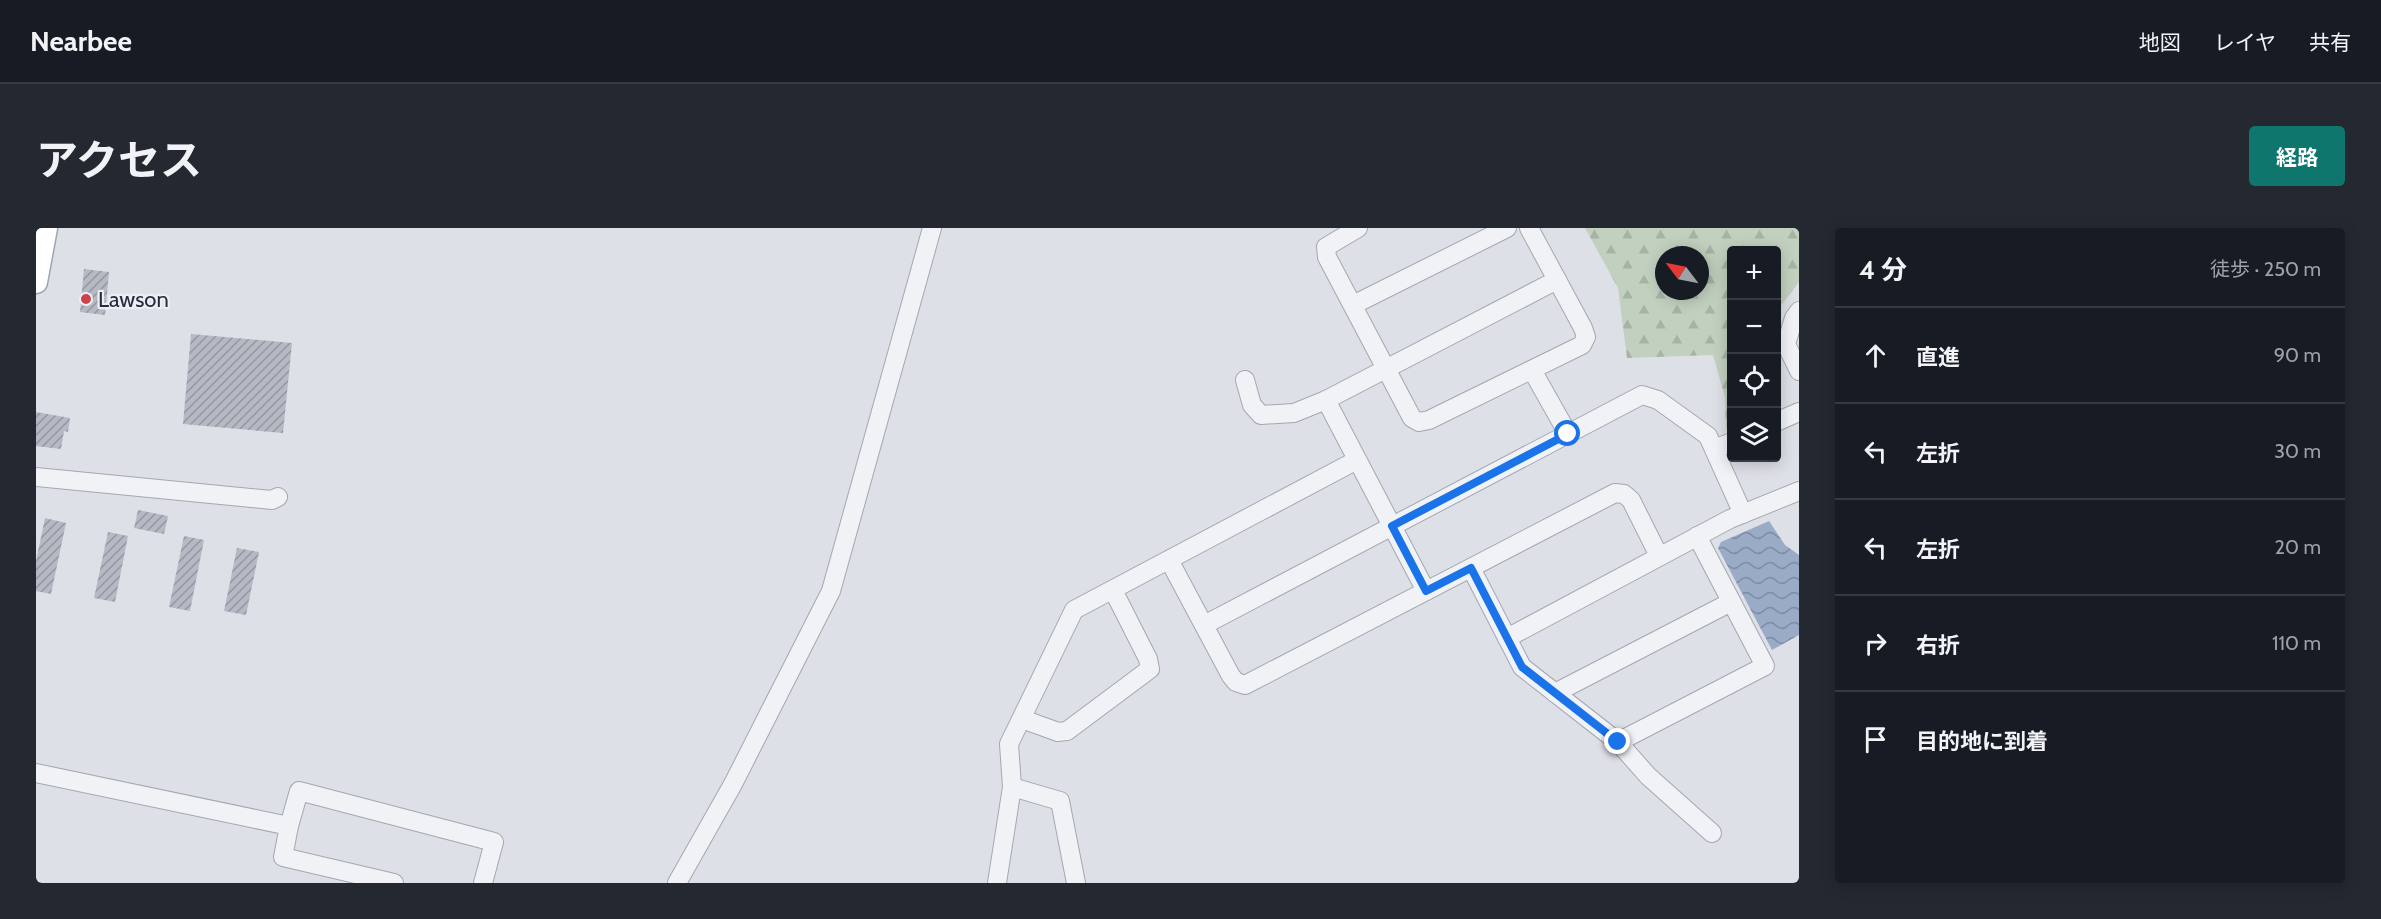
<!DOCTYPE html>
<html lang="ja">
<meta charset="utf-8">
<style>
body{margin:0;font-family:Cabin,"Noto Sans JP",sans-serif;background:#242831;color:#f1f3f6}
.controls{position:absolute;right:18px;top:18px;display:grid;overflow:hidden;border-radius:6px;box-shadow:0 3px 15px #0003}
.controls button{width:54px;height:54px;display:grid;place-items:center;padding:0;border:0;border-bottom:2px solid #363941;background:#171b24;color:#f1f3f6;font:30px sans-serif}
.compass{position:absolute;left:1619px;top:18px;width:54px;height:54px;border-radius:50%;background:#171b24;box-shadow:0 3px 15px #0003;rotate:302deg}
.stop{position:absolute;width:18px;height:18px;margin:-14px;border:4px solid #1a73e8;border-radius:50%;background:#fff}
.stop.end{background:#1a73e8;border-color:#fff;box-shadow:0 2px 6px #0008}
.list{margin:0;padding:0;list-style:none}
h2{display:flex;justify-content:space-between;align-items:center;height:78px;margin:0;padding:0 24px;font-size:26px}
h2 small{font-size:20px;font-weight:400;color:#9ea1a6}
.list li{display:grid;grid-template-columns:39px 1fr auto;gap:18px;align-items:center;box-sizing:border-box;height:96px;padding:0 24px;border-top:2px solid #363941}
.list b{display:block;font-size:22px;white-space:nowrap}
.list em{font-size:20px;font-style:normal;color:#9ea1a6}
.icon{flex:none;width:33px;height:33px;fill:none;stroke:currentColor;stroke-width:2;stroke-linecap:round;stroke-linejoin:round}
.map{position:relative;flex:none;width:1763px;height:655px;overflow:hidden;border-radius:6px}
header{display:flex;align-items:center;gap:36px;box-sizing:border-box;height:84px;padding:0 30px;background:#171b24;border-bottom:2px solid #363941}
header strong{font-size:28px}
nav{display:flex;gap:33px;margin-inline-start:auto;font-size:21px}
.intro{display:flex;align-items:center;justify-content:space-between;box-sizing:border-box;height:144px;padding:0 36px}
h1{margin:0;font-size:42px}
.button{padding:15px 27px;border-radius:6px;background:#0f766e;color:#fff;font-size:21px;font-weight:700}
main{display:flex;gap:36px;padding:0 36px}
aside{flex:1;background:#171b24;border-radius:6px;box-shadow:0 3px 15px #0003}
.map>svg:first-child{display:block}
</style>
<header>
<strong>Nearbee</strong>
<nav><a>地図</a><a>レイヤ</a><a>共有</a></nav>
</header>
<div class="intro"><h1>アクセス</h1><a class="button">経路</a></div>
<main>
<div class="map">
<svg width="1763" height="655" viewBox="0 0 1763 655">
<defs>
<pattern id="forest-firs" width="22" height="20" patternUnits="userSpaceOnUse" patternTransform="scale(1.5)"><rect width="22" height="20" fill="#c2d1bf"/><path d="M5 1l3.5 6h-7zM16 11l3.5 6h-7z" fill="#a7b4a5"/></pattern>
<pattern id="water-waves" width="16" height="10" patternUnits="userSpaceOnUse" patternTransform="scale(1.5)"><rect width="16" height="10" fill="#99abc7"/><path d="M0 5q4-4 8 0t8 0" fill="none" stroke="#7d8ca3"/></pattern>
<pattern id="building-hatch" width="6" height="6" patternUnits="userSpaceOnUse" patternTransform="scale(1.5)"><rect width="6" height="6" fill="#b5b9c4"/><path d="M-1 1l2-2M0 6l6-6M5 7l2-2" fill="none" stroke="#9397a1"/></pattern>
</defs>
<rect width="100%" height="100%" fill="#dee0e7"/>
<!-- forest -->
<path fill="url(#forest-firs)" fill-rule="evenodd" d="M1549,0H1763V54L1741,83L1740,22H1696L1695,198L1690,201L1689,169L1677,127L1591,130L1582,60ZM1628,27H1664V63H1628Z"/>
<!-- water -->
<polygon fill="url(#water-waves)" points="1733,293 1749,317 1763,327 1763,407 1736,422 1682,320 1685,314"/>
<!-- building -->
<g fill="url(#building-hatch)">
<polygon points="48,41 73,44 69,87 44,84"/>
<polygon points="155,106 256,115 247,205 147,196"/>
<polygon points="0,184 34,190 32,204 28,203 25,221 0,218"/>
<polygon points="102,282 132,288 128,306 98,300"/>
<polygon points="9,290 30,295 15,366 0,363 0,333"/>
<polygon points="72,304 92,308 79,374 58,370"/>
<polygon points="148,308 168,312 154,383 133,379"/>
<polygon points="201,320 223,324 210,387 188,383"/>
</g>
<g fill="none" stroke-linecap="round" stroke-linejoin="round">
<defs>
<g id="minor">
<polyline points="1322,0 1290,19 1291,29 1376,190 1383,194 1393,192 1546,117 1550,109 1547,100 1493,0"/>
<polyline points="1317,77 1471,0"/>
<polyline points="1763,83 1758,90 1750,116 1763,143"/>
<polyline points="1496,142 1532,206"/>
<polyline points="1209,152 1216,177 1225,187 1258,185 1290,172 1521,52"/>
<polyline points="1290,172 1390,363"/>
<polyline points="1740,194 1763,184"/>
<polyline points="1678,221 1696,214"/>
<polyline points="0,249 236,272 242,269"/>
<polyline points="1133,332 1195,448 1200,454 1209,457 1579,265 1588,266 1595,272 1623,328"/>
<polyline points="1435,340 1486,439 1582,514 1612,548 1676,605"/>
<polyline points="1168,397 1606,167 1622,172 1672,208 1707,286"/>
<polyline points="1471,410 1694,291 1763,263"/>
<polyline points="1519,465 1695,374"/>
<polyline points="986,491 1022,504 1031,503 1114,441 1112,431 1077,362"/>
<polyline points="1582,514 1729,438 1661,308"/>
<polyline points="0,545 253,598"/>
<polyline points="976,559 1024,573 1040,655"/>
<polyline points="358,655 247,629 253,598 263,563 458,614 447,655"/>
<polyline points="641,655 697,556 795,363 896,0"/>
<polyline points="961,655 976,559 973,516 1038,382 1321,232"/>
</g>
<polyline id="major" points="0,54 10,0"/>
</defs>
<!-- minor casing -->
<use href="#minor" stroke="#a3a7b1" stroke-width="20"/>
<!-- major casing -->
<use href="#major" stroke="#9da4b3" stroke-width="25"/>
<!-- minor -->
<use href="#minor" stroke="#f0f2f6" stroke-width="18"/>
<!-- major -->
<use href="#major" stroke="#fff" stroke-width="22"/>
</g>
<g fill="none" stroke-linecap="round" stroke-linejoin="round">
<!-- route -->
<polyline stroke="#1a73e8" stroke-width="8" points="1532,206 1356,298 1390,363 1435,340 1486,439 1582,514"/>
</g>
<!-- markers -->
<circle fill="#cc434b" stroke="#edeff5" stroke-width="2" cx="50" cy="71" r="6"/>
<g text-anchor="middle" stroke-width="4.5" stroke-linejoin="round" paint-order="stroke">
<!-- poi labels -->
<g font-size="22" fill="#272d3e" stroke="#edeff5" text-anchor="start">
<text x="62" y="79">Lawson</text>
</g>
</g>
</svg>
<div class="controls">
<button>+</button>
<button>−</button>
<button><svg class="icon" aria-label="locate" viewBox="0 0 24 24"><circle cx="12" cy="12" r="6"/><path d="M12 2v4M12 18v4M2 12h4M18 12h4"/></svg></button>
<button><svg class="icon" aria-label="layers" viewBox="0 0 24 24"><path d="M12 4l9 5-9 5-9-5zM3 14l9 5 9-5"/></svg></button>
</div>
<svg class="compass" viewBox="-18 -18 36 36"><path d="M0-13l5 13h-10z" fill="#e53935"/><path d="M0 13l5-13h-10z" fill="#9ea1a6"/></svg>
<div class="stop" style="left:1532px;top:206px"></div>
<div class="stop end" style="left:1582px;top:514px"></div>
</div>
<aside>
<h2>4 分<small>徒歩 · 250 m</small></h2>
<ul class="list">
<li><svg class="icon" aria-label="ahead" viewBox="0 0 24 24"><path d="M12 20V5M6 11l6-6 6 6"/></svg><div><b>直進</b></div><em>90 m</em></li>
<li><svg class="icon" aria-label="left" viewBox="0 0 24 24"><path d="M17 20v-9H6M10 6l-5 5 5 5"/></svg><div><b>左折</b></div><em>30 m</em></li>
<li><svg class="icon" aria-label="left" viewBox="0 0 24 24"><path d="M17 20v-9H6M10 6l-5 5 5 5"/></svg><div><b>左折</b></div><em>20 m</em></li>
<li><svg class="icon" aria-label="right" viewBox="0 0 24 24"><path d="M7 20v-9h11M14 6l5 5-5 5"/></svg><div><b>右折</b></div><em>110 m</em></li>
<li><svg class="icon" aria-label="arrive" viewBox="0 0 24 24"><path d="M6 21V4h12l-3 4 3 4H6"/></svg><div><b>目的地に到着</b></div></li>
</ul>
</aside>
</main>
